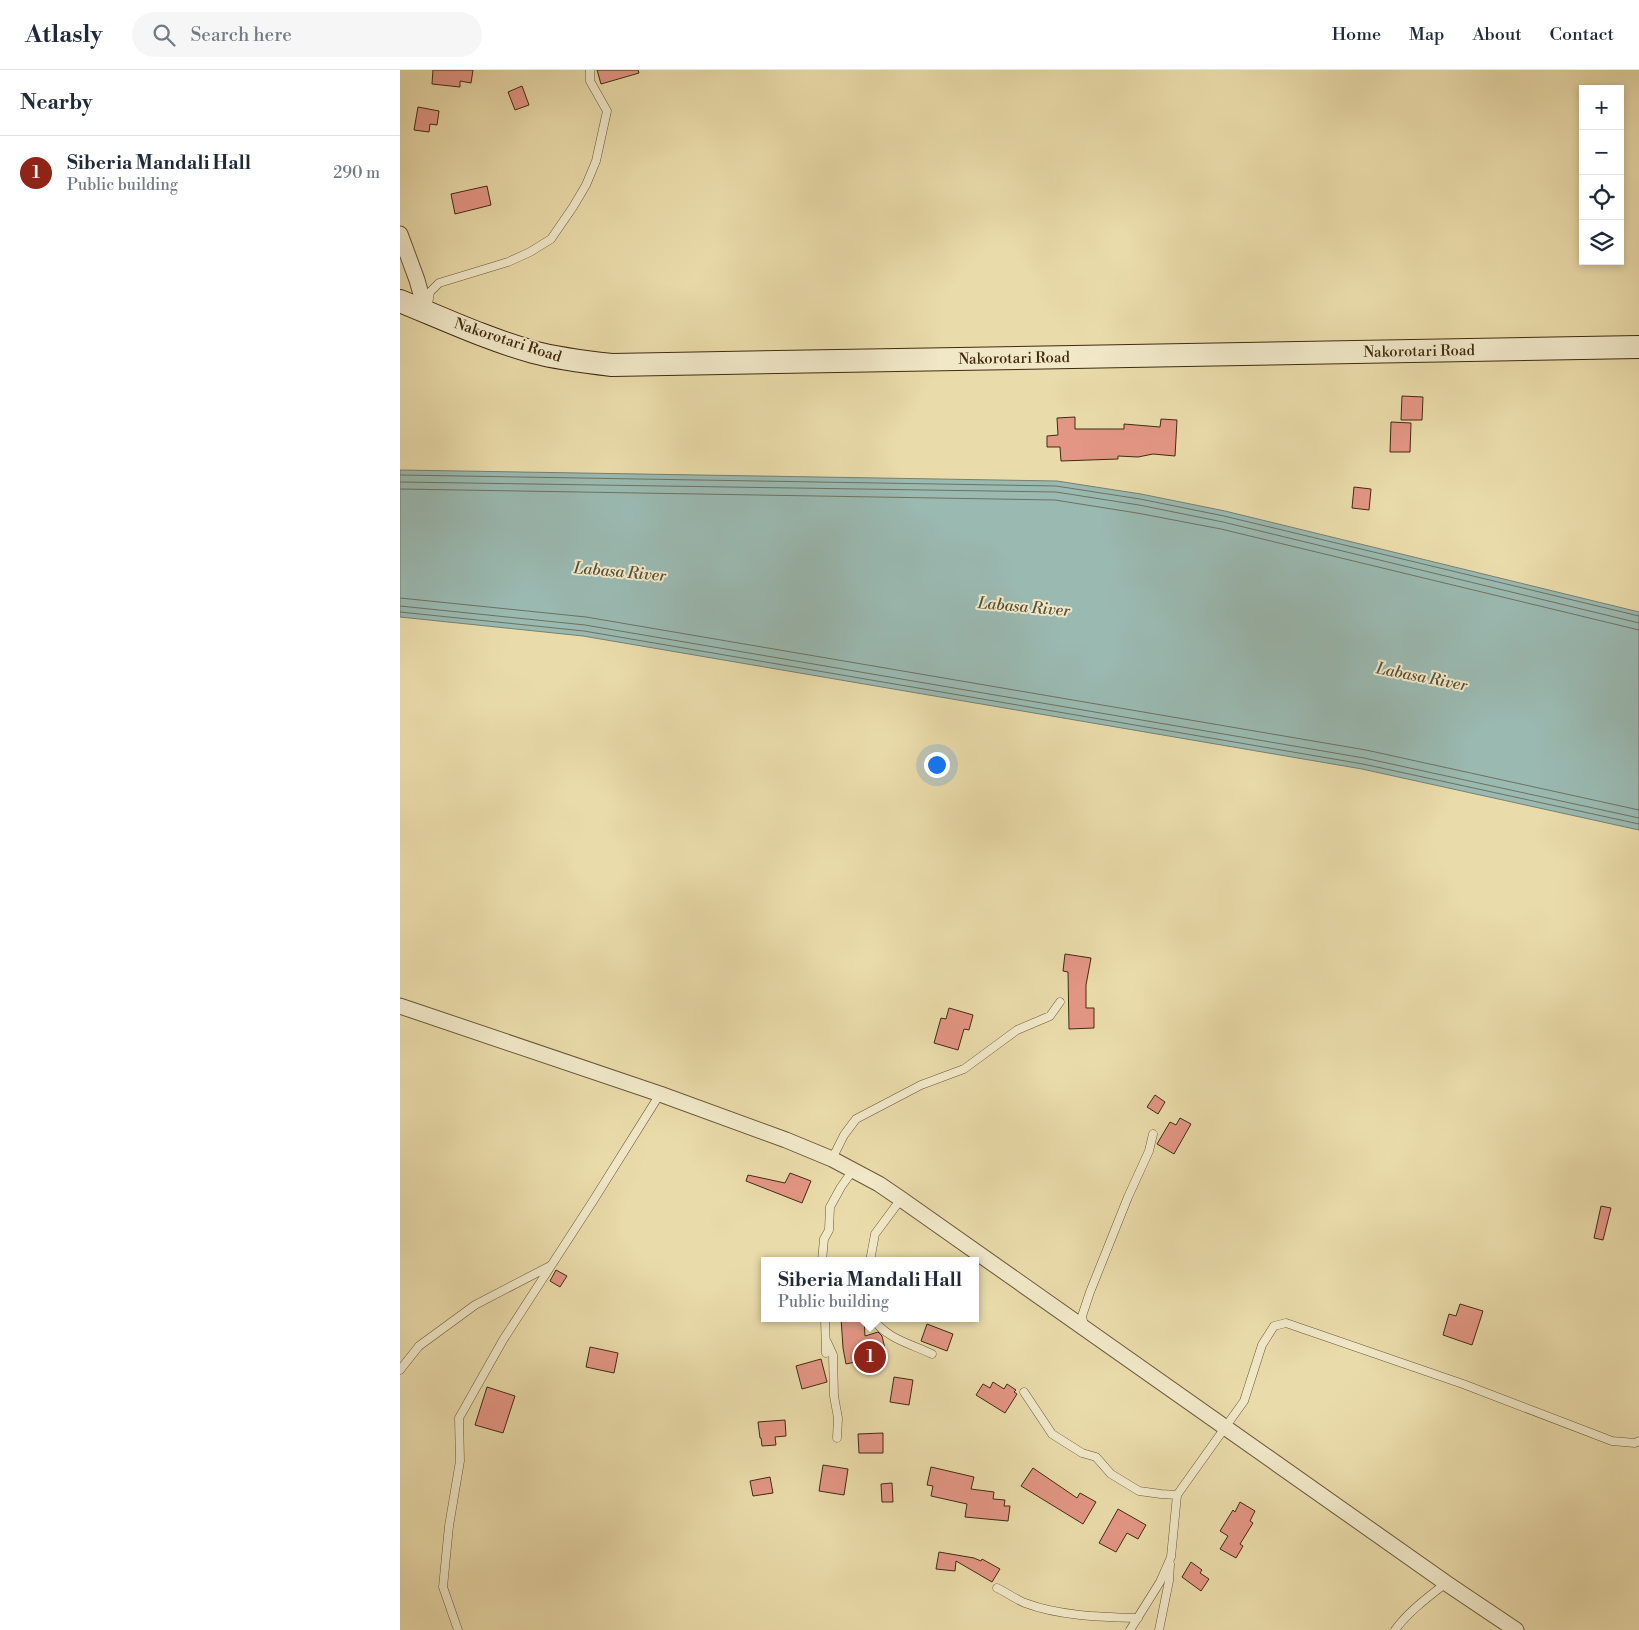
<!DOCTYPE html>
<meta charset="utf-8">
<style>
body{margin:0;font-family:"Libre Bodoni",serif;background:#f6f6f7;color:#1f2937}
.controls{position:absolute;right:15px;top:15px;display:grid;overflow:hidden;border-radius:0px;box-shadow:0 2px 8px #0003}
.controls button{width:45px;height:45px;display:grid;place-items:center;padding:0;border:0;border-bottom:1px solid #e0e1e3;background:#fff;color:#1f2937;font:25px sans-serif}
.you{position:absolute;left:536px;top:694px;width:18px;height:18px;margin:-12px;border:4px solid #fff;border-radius:50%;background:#1a73e8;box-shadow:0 0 0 8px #1a73e833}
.badge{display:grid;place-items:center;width:32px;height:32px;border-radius:50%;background:#8f2418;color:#fff;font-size:16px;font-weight:700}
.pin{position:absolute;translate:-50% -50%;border:2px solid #fff;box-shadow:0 1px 5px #0006}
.popup{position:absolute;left:361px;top:1187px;width:218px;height:65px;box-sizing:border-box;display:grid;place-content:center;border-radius:0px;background:#fff;filter:drop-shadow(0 1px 4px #0005);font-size:16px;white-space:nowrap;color:#747a83}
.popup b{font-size:19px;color:#1f2937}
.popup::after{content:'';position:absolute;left:50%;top:100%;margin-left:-10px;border:10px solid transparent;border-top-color:#fff}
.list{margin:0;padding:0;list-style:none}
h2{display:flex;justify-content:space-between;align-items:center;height:65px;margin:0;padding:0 20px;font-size:21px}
h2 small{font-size:16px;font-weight:400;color:#747a83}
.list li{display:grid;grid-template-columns:32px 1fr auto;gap:15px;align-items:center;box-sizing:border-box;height:75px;padding:0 20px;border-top:1px solid #e0e1e3}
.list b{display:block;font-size:19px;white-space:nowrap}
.list p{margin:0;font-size:16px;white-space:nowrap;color:#747a83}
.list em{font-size:16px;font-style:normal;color:#747a83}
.icon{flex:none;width:28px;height:28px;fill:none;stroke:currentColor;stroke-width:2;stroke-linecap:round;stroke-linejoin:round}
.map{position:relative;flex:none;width:1239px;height:1560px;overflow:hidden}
header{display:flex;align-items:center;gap:30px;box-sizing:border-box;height:70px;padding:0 25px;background:#fff;border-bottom:1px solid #e0e1e3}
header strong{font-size:24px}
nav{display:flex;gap:28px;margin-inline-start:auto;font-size:18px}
.search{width:350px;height:45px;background:#f6f6f7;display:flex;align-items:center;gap:12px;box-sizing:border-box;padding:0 18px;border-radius:28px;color:#747a83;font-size:19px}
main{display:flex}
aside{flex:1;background:#fff}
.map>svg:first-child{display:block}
</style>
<header>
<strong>Atlasly</strong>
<div class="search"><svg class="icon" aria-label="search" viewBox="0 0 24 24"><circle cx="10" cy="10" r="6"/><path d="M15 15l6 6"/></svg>Search here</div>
<nav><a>Home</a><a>Map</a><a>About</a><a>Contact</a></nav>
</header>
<main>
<aside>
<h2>Nearby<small></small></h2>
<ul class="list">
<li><span class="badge">1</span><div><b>Siberia Mandali Hall</b><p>Public building</p></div><em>290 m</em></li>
</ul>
</aside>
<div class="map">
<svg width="1239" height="1560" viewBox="0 0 1239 1560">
<rect width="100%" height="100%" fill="#eadbaa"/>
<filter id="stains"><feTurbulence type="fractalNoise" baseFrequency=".004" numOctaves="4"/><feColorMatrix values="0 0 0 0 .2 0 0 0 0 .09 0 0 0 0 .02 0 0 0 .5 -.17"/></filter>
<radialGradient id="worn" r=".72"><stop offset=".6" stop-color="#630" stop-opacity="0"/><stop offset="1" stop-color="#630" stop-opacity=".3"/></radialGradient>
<!-- water -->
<polygon fill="#9ab9b1" stroke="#768070" points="0,400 657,411 741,424 825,441 1239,542 1239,760 962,699 183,566 0,547"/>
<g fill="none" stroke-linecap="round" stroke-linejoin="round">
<!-- shore -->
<g stroke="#6d7260" stroke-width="1">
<polyline points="0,405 656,416 740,429 824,446 1239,546"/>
<polyline points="0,412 656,422 739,435 823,452 1239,553"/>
<polyline points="0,419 655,430 737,443 821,459 1239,560"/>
<polyline points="0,528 186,547 966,680 1239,740"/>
<polyline points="0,536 185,555 964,688 1239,748"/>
<polyline points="0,542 184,561 963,694 1239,754"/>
</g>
</g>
<!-- building -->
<g fill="#e39684" stroke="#402b0f">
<polygon points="33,0 73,0 71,13 60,11 60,17 32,14"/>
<polygon points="197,0 238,0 239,3 201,14"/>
<polygon points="122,16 129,35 115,40 108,22"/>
<polygon points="18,37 39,41 37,55 30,54 29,62 14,60"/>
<polygon points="87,116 91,135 55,144 51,124"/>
<polygon points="1002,326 1023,327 1022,350 1001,350"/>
<polygon points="675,347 675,359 724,359 724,354 760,357 761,349 777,350 775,386 753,384 738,387 718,386 718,389 661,391 660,377 647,377 647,366 658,365 657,348"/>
<polygon points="991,352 1011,353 1010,382 990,382"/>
<polygon points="954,417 971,419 969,440 952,438"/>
<polygon points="665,884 691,888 686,915 686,938 694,938 694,958 669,959 668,902 663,901"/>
<polygon points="549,938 573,945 569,960 564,959 558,980 534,973 541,948 546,949"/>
<polygon points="755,1025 765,1032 758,1044 747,1037"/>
<polygon points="780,1048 791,1054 774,1084 757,1074 770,1052 776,1055"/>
<polygon points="390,1103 411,1111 402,1133 346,1111 348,1105 385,1113"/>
<polygon points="1201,1136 1211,1138 1203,1170 1194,1168"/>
<polygon points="156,1200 167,1206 160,1217 150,1211"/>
<polygon points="1060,1234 1083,1241 1072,1275 1043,1265 1049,1244 1056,1246"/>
<polygon points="441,1248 464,1248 465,1266 478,1262 482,1266 487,1287 461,1293 460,1291 446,1294 443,1278"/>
<polygon points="527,1254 553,1264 547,1281 521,1271"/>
<polygon points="190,1277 218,1283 214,1303 186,1297"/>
<polygon points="421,1289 427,1312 402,1319 396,1296"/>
<polygon points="494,1307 513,1310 509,1335 490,1332"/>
<polygon points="593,1312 604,1319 607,1314 616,1320 614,1322 617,1324 605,1343 576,1325 583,1314 590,1318"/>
<polygon points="87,1317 115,1326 103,1363 75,1355"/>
<polygon points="385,1350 386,1366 375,1367 376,1375 362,1376 361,1368 360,1368 358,1352"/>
<polygon points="483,1363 483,1383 459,1383 458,1364"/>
<polygon points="423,1395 448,1399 444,1425 419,1421"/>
<polygon points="531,1397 574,1407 571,1419 594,1422 593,1429 605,1430 604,1436 610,1436 608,1451 565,1447 567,1434 531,1426 533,1416 527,1415"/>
<polygon points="633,1398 677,1428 680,1423 696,1432 683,1454 621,1416"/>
<polygon points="370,1407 373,1423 353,1426 350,1411"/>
<polygon points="492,1413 493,1432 482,1432 481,1414"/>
<polygon points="840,1432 855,1441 850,1451 853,1453 840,1474 843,1476 836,1488 820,1479 828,1466 820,1461 833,1440 835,1442"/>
<polygon points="718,1439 746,1455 738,1469 727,1463 716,1482 699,1473"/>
<polygon points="539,1482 574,1488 581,1491 582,1489 600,1499 592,1512 556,1491 555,1501 536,1499"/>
<polygon points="791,1492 802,1500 800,1503 809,1509 801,1521 782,1507"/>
</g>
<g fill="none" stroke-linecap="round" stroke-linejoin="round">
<defs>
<g id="lane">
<polyline points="28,234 30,222 39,213 108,192 130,182 151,169 173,137 186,115 196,91 207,41 190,11 190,0"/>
<polyline points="432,1089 444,1065 456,1049 521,1015 564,999 617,960 650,946 660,932"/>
<polyline points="422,1191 424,1169 429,1160 430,1137 441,1117 453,1100"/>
<polyline points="470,1191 475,1164 501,1129"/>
<polyline points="425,1248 426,1283"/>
<path d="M473,1248C484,1268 514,1275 532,1284"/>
<polyline points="684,1256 682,1246 690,1222 728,1127 749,1081 753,1064"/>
<polyline points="427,1272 433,1285 434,1326 438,1348 437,1368"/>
<polyline points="0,1300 19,1276 75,1235 150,1196"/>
<polyline points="624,1322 652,1364 682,1383 696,1387 711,1404 739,1421 761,1424 777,1425"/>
<path d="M597,1518C606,1522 615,1529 625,1533C659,1546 702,1547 738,1548"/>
<polyline points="58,1560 43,1517 49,1456 60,1391 59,1348 103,1270 193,1131 260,1024"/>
<polyline points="730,1560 760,1512 771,1487 777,1425 844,1331 862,1275 874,1256 886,1253 1063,1314 1212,1371 1235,1373 1239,1371"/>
<polyline points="759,1560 769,1511 770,1494"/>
<path d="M995,1560C1008,1542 1028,1527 1046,1513"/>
</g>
<g id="street">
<polyline points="0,164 17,210 26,242"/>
<polyline points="0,936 260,1024 386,1070 432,1089 479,1114 501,1129 1046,1513 1116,1560"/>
</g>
<path id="secondary" d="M0,231C44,249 87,269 133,282C159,289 185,292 212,295L1239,277"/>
</defs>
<!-- lane casing -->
<use href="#lane" stroke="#6a5736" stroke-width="9"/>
<!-- street casing -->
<use href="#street" stroke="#6a5736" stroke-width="17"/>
<!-- secondary casing -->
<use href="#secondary" stroke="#402b0f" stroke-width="24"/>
<!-- lane -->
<use href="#lane" stroke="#f1e8c8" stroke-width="8"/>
<!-- street -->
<use href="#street" stroke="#f1e8c8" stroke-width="15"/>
<!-- secondary -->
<use href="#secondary" stroke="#f1e8c8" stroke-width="22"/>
</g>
<g text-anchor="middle" stroke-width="4" stroke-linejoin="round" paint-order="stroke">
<!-- street labels -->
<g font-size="15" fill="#402b0f" stroke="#f1e8c8">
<text transform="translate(108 270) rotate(18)" y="5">Nakorotari Road</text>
<text transform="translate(1019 281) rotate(-1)" y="5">Nakorotari Road</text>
<text transform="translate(614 288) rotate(-1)" y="5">Nakorotari Road</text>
</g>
<!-- water labels -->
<g font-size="16" font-style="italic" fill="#564e38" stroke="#f1e8c8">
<text transform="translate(220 501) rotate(5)" y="6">Labasa River</text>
<text transform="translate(624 536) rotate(5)" y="6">Labasa River</text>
<text transform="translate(1022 606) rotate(11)" y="6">Labasa River</text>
</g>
</g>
<rect width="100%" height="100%" filter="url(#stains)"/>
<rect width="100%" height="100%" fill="url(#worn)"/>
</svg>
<div class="controls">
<button>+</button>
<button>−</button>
<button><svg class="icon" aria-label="locate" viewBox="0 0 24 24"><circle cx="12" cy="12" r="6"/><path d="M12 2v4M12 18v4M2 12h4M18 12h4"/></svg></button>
<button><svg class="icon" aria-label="layers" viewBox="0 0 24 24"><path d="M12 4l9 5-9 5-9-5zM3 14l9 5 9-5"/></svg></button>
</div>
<div class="you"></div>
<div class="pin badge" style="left:470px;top:1287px">1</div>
<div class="popup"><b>Siberia Mandali Hall</b>Public building</div>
</div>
</main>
